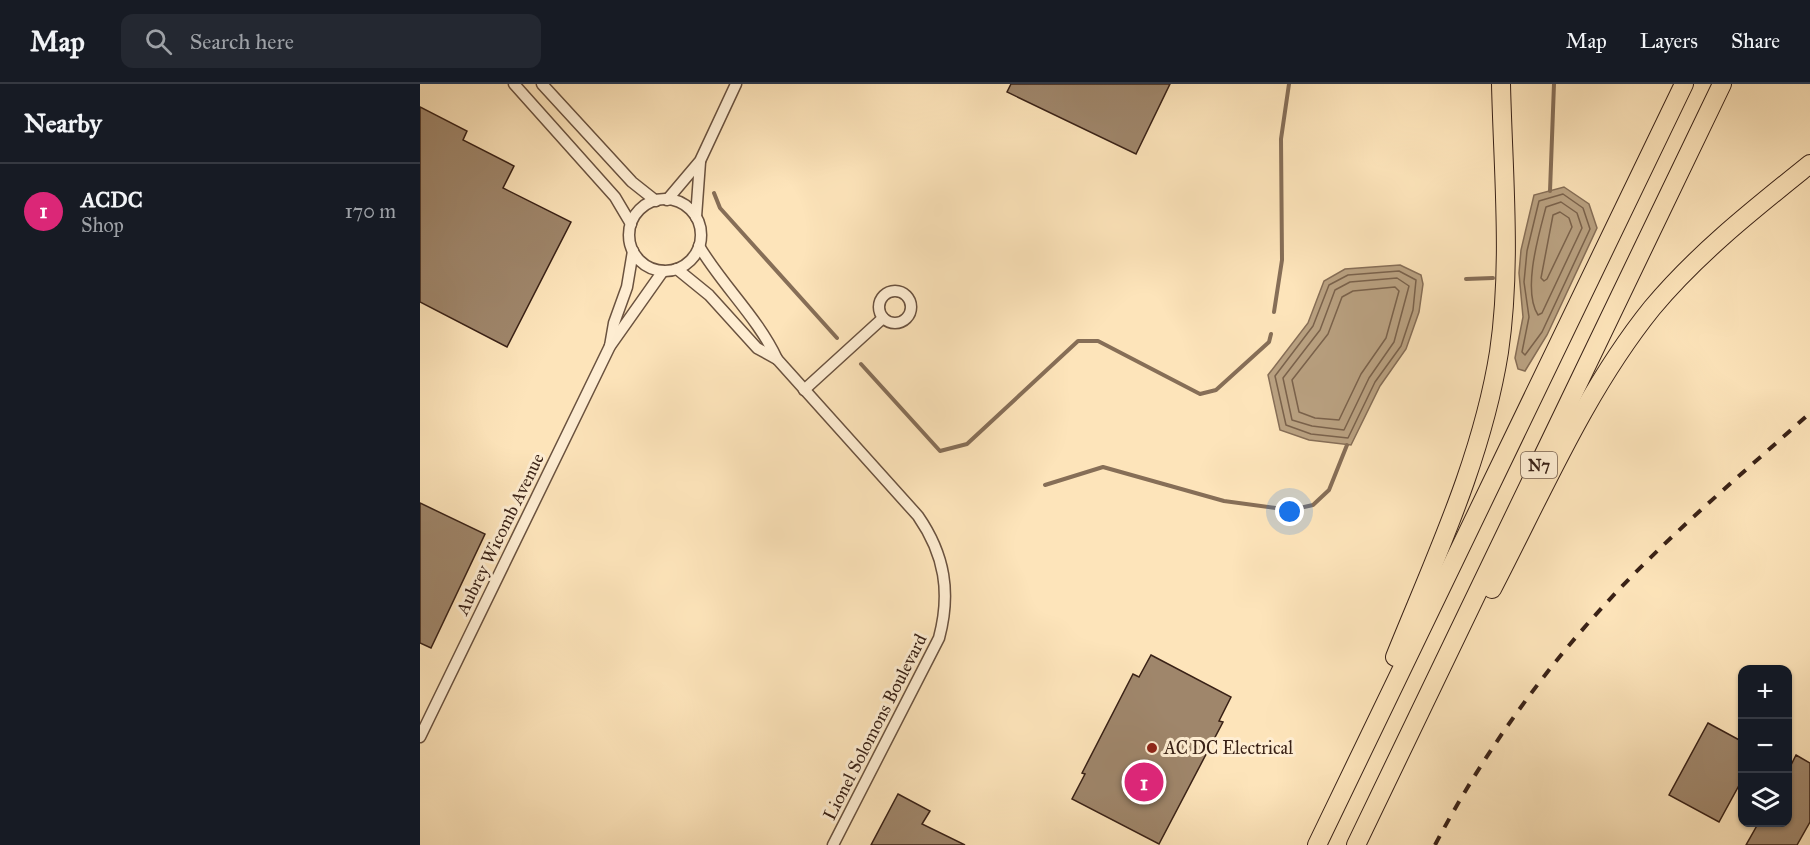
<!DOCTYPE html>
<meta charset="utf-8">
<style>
body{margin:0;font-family:"IM FELL Great Primer",serif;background:#242831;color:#f1f3f6}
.controls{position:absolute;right:18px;bottom:18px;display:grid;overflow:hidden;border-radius:12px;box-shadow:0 2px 4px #0004}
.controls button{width:54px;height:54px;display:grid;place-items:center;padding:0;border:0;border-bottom:2px solid #363941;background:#171b24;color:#f1f3f6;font:30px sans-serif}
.you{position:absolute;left:870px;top:428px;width:21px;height:21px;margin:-15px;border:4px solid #fff;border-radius:50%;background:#1a73e8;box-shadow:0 0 0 9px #1a73e833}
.badge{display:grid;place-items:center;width:39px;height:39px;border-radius:50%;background:#db2777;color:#fff;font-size:20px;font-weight:700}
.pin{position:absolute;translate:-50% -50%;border:3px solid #fff;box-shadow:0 2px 6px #0006}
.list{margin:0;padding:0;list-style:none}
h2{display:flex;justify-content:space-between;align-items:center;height:78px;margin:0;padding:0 24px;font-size:26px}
h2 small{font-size:20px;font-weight:400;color:#9ea1a6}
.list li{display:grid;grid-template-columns:39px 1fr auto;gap:18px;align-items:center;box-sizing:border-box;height:96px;padding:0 24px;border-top:2px solid #363941}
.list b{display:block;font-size:22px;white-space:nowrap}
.list p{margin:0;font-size:20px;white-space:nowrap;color:#9ea1a6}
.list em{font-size:20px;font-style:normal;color:#9ea1a6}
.icon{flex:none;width:33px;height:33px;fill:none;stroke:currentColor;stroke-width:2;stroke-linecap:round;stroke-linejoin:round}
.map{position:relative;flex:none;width:1390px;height:761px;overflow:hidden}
header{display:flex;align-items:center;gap:36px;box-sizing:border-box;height:84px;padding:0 30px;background:#171b24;border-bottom:2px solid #363941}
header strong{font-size:28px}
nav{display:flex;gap:33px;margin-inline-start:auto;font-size:21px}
.search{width:420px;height:54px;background:#242831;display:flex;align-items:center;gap:15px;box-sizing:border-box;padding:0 21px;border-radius:12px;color:#9ea1a6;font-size:22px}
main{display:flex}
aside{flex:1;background:#171b24}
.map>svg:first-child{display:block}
</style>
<header>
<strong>Map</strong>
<div class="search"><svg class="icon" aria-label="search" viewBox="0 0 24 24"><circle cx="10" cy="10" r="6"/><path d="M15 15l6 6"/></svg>Search here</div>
<nav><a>Map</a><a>Layers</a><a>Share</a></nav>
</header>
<main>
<aside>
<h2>Nearby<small></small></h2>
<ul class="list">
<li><span class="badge">1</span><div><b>ACDC</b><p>Shop</p></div><em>170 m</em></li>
</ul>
</aside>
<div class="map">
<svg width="1390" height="761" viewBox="0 0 1390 761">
<rect width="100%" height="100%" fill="#fde4ba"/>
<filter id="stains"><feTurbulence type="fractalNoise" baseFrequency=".00333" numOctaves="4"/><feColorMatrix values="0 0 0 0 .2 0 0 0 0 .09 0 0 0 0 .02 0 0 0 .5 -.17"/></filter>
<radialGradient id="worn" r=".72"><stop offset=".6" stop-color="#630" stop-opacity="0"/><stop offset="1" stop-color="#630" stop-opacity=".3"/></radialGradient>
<!-- water -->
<g fill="#baa282" stroke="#866e57" stroke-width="1.5">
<polygon points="1144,103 1169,120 1177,144 1127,251 1105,287 1098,285 1095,274 1103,233 1099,189 1101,166 1114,111"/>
<polygon points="980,181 1001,191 1003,200 999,228 986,265 960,302 931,361 889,356 860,346 848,291 888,239 904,197 925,185"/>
</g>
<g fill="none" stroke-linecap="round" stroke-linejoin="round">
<!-- shore -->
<g stroke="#7a624c" stroke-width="1.5">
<polygon points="1143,110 1163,124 1170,145 1122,248 1105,271 1102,268 1109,233 1104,198 1107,167 1119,117"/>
<path d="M1141,118L1157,129L1162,144L1122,229L1118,231C1102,206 1119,150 1126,123Z"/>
<polygon points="1140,128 1149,134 1152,143 1127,195 1124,197 1121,194 1133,131"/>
<polygon points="979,187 996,196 993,226 981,262 955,298 928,354 891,350 866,341 855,292 893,242 909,201 928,191"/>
<polygon points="977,194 989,202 974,258 949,294 924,346 892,342 872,336 863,294 900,246 915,206 930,198"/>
<polygon points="975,203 979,207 966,254 941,290 919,336 895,334 879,328 872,296 908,250 922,213 933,207"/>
</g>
<!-- stream -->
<g stroke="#866e57" stroke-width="4">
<polyline points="1130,107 1134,0"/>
<polyline points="294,109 300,124 417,254"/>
<polyline points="1046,195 1073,194"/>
<polyline points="854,228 862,176 861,55 869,0"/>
<polyline points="441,280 520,367 547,360 658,257 678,257 780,310 796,306 849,258 851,250"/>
<polyline points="625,401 683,383 804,417 871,426 893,421 909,406 927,361"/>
</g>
</g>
<!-- building -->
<g fill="#9f866b" stroke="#392116" stroke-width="1.5">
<polygon points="591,0 750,0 716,70 587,8"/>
<polygon points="0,23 47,47 43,56 94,82 83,104 151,138 87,263 0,218"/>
<polygon points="0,419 65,450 11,564 0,559"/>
<polygon points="731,571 811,613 799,637 803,638 739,760 652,715 665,690 662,689 713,590 719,593"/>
<polygon points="1288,639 1323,658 1323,694 1299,738 1249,711"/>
<polygon points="1376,671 1390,679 1390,738 1377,761 1326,761 1339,738 1368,738 1368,687"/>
<polygon points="478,710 510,727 502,740 545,761 451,761"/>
</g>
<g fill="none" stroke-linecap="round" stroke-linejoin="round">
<defs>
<g id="minor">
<polyline points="94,0 195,113 211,140"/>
<polyline points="122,0 212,98 236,117"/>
<circle cx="245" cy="151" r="36"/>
<polyline points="247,116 280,77 316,0"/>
<polyline points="276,133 280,78"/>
<path d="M279,162C302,201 338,234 357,275L498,432C525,471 531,509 519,554L413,761"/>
<polyline points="257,185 289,211 337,264 357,275"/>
<circle cx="475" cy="223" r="16"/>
<polyline points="190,262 194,239 207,203 213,167"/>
<polyline points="384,306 463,234"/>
<polyline points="0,653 190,262 243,187"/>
</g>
<g id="motorway">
<path d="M1072,505C1121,411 1165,307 1232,224C1278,169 1334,125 1390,80"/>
<path d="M975,573C1015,474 1062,375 1079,268C1092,180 1083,88 1081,0"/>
<polyline points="897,761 1264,0"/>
<polyline points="936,761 1302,0"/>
</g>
</defs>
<!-- minor casing -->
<use href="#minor" stroke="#6a523f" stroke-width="13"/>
<!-- motorway casing -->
<use href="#motorway" stroke="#392116" stroke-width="20"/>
<!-- minor -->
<use href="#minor" stroke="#feedd2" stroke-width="10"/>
<!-- motorway -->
<use href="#motorway" stroke="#fde4ba" stroke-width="18"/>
<!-- rail -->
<path stroke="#392116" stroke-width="4" stroke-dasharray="10 10" stroke-linecap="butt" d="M1015,761C1067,662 1135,570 1213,491C1269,434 1331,382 1390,329"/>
</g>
<!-- markers -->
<circle fill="#8f2418" stroke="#feedd2" stroke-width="2" cx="732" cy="664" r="6"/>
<g text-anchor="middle" stroke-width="6" stroke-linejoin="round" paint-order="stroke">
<!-- shield labels -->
<rect fill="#feedd2" stroke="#745e4e" stroke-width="1.5" x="1101" y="368" width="36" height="26" rx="4.5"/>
<g font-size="16" font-weight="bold" fill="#392116">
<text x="1119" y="387">N7</text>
</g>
<!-- street labels -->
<g font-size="18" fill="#392116" stroke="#feedd2">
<text transform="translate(80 450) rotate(-64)" y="6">Aubrey Wicomb Avenue</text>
<text transform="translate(455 643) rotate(-63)" y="6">Lionel Solomons Boulevard</text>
</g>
<!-- poi labels -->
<g font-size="18" fill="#392116" stroke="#feedd2" text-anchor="start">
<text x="744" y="670">AC DC Electrical</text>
</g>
</g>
<rect width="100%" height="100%" filter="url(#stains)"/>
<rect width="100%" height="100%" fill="url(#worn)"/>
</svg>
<div class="controls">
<button>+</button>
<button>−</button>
<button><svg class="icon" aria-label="layers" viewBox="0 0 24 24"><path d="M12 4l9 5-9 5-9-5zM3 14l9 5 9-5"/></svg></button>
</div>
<div class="you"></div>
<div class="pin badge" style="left:724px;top:698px">1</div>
</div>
</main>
